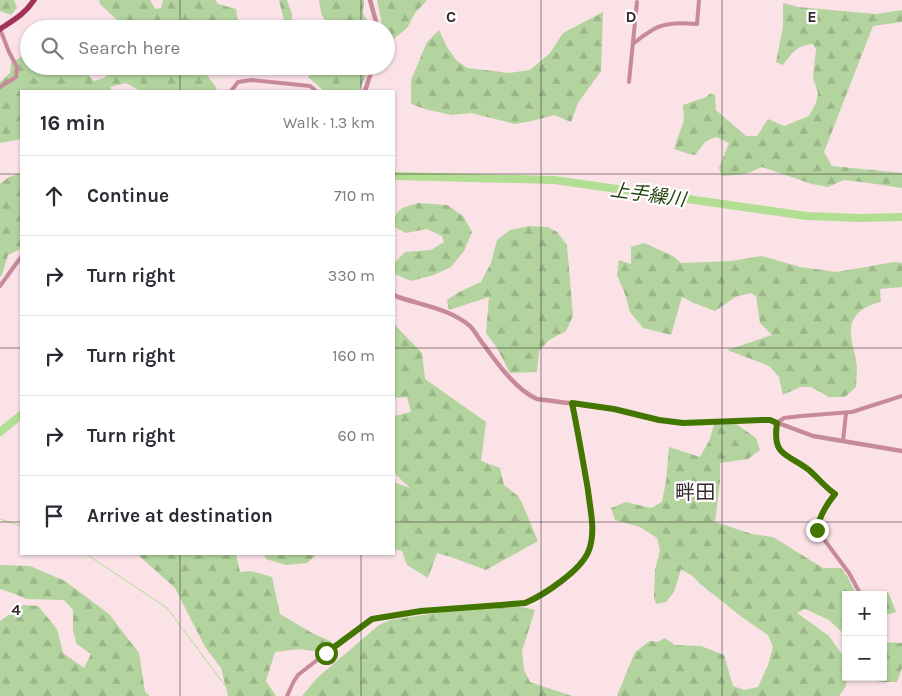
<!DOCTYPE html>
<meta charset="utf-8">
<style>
body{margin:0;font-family:Karla,"Noto Sans JP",sans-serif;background:#f2f2f3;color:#2b2b33}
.controls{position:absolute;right:15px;bottom:15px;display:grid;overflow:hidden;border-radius:0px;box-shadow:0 1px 4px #0004}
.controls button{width:45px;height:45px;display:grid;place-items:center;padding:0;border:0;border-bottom:1px solid #e1e1e2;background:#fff;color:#2b2b33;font:25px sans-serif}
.stop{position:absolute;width:15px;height:15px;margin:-11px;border:4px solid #427600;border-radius:50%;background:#fff}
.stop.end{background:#427600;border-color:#fff;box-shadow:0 1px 5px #0008}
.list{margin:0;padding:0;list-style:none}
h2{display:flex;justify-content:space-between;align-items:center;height:65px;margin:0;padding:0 20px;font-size:21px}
h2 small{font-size:16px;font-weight:400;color:#7c7c81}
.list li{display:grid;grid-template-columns:32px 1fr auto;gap:15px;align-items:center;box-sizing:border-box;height:80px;padding:0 20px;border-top:1px solid #e1e1e2}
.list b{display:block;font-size:19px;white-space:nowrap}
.list em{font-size:16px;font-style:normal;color:#7c7c81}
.icon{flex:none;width:28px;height:28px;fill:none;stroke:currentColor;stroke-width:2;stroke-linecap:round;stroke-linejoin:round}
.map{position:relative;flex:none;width:902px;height:696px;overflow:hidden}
.search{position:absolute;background:#fff;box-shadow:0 1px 4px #0004;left:20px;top:20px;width:375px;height:55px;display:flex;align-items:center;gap:12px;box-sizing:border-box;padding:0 18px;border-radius:28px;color:#7c7c81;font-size:19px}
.panel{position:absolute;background:#fff;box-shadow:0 1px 4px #0004;left:20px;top:90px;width:375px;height:465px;border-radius:0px}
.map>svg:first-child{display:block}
</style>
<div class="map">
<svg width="902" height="696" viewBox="0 0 902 696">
<defs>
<pattern id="forest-firs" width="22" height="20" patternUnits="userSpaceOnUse" patternTransform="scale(1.25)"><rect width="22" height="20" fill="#b3d49e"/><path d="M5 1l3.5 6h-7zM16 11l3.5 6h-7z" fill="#9bb688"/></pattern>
</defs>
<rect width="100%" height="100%" fill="#fae2e7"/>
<!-- forest -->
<g fill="url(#forest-firs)">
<polygon points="0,0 14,0 17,8 11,15 0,11"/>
<polygon points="99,0 150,0 155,9 161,8 163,0 215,0 218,4 236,9 239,29 117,29 118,21 100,4"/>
<polygon points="279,0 287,0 292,14 292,29 286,29"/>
<polygon points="319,0 364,0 363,13 372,29 331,29 321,13"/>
<polygon points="377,0 427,0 415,13 407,28 386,45 386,29 383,29"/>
<path d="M783,3L798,7L876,14L902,10V22L873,26L824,152L832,166L902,173V188L869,183L844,180L828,187L812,184L762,167L745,174L722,176L719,168L729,143L716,137L706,141L695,155L689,154L674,149L684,120L683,105L706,97L711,93L715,95L716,110L746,136H757L768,119L784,126L809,116L816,103L818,93L813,78L816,49L813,44C797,45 792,53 783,65L776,62L783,27Z"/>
<polygon points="603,12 601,71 578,103 571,122 554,115 532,121 515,124 471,113 451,115 425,109 411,104 411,80 427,42 439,30 447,47 456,60 467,68 494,71 509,73 530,70 550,53 563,33"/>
<polygon points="29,52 29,66 81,66 94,81 106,77 103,66 243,66 233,75 207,75 216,87 217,91 140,91 126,83 110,87 112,91 21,91 21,139 0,143 0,82 10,73 11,63"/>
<polygon points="319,66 370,66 359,91 324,91 308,77"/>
<polygon points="21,173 21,247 20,249 8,255 2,275 0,277 0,184 9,177"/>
<path d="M418,203L447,205L463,216L472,232L464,251L451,267L434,275L411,281L395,274L394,270V263L405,252L431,250L444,242L442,236L427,229L406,233L394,227C394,208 402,208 418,203Z"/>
<polygon points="529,226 548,227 557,232 567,245 573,316 566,331 549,340 539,351 537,372 510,373 497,348 486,333 489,297 449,310 447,300 459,292 481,282 491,263 497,240 510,230"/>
<path d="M644,243L673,256L681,263L731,261L762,256L800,267L837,272L894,262L902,263V287L880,289L881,302C874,303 869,306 863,309C841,324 855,346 857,367C857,374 856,381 856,387L845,397H829L811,387H800L783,395L779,377L769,366L727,350L772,335L760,323L756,296L751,293L735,297L715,311L694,303L682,297L671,335L643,328L630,312L625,294L617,275L619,260L631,264V247Z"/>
<polygon points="394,324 422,353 425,379 486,422 481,461 500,468 504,485 518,496 522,503 538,541 486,570 448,556 437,553 428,578 407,565 402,551 394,549 394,482 410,488 394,473 394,416 411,412 407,397 394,398"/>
<polygon points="726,420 732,421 756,438 760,450 748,459 720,463 720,481 715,522 752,534 773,537 823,568 841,568 847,576 857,595 846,595 846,636 829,620 805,609 797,613 829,636 846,660 846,677 847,677 846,686 839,696 617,696 635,652 650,641 658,642 665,638 675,645 701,646 724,655 733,686 744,690 758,687 768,665 773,647 768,635 743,618 699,583 694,577 681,569 674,592 666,602 656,604 654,598 655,570 660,550 657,538 640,527 615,520 611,508 626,502 651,508 662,502 666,481 669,447 700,457 709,441 714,425"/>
<polygon points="137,554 236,554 240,572 251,571 272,577 280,614 312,633 332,642 320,652 299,649 275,652 266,681 276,696 228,696 221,668 205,647 175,588"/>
<polygon points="264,554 317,554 307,563 286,565 266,559"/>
<polygon points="0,565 30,566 65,581 109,614 139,653 145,692 150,696 0,696 0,621 23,605 38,606 57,629 63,653 84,668 91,654 77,644 73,631 73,610 64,600 26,599 15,594 0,589"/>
<polygon points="888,592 896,612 883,616 883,595 857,595"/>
<polygon points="504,603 535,610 522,651 524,670 530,682 572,696 302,696 317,678 379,625 390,620"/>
<polygon points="883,642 902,643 902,668 897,682 879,682 876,677 883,677"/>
</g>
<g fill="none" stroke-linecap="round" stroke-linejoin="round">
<!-- stream -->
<g stroke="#b1de92" stroke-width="1">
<polyline points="0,519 21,526"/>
<polyline points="86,554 167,608 233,696"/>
</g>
<!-- river -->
<g stroke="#b1de92" stroke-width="8">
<polyline points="394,176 554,180 807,216 860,218 902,217"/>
<polyline points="0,432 21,415"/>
</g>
<!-- minor -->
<g stroke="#c78a99" stroke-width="4">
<path d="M634,43C640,38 647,33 654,29C666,22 683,23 697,24L699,0"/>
<polyline points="629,82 637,2"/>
<polyline points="0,87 16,77 17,67 9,52 0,29"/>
<polyline points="231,91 238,82 251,80 310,86 316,91"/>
<polyline points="0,286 21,257"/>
<polyline points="843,441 846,413"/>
<path d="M861,595L849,573L817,530C819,517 826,505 835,494C825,487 818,478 809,470C788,453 772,457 777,423L784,418L801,416L852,412L902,396"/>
<path d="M287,696L294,681L298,675L326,653L372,619L421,611L525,603C544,595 582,570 589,550C596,531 591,509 588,490C583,461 578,432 572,403"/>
</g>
<!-- tertiary -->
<g stroke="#c78a99" stroke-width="4.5">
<polyline points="370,0 378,29"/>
<polyline points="365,91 373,66"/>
<path d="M394,295L398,297C422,305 450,309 470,326C475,331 479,339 484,345C497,363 516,390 537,399L614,409L659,420L683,423L770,420L813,436L902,451"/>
</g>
<!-- primary -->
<path stroke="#9f3359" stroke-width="5.5" d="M0,29C14,20 25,14 34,0"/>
</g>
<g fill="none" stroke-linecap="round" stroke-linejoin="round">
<!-- route -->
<path stroke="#427600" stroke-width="6" d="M326,653L372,619L421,611L525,603C544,595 582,570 589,550C596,531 590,509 588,490C583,461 578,432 572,403L614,409L659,420L683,423L762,420H770L777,423C772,457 787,453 809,470C818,478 825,487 835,494C826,505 819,517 817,530"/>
</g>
<!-- grid -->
<path fill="none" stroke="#38292d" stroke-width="1" stroke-opacity="0.55" d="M180,0V29M361,0V29M541,0V696M722,0V696M180,66V91M361,66V91M0,174H21M394,174H902M0,348H21M394,348H902M0,522H21M394,522H902M180,554V696M361,554V696"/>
<g text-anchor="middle" stroke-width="4.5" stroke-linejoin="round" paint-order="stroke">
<!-- water labels -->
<g font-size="19" font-style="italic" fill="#27420e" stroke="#fff">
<text transform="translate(648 194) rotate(8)" y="7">上手繰川</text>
</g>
<!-- quarter labels -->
<g font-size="20" fill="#38292d" stroke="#fff">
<text x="695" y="499">畔田</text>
</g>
</g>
<g font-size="16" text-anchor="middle" font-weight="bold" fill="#38292d" stroke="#fff" stroke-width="4.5" stroke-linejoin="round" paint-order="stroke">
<text x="451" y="22">C</text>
<text x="631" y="22">D</text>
<text x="812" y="22">E</text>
<text x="16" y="615">4</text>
</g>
</svg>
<div class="controls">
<button>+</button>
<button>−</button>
</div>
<div class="stop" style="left:326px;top:653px"></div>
<div class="stop end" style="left:817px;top:530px"></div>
<div class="search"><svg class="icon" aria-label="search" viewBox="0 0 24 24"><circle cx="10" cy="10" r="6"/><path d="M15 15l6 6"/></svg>Search here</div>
<section class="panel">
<h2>16 min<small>Walk · 1.3 km</small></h2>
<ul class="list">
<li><svg class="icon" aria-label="ahead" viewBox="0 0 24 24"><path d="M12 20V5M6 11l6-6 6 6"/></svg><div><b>Continue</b></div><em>710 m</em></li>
<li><svg class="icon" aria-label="right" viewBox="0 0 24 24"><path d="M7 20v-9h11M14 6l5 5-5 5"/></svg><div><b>Turn right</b></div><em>330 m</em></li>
<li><svg class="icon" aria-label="right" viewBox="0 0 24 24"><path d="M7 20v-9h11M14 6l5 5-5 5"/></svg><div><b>Turn right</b></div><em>160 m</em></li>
<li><svg class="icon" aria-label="right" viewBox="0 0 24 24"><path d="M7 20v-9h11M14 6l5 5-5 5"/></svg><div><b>Turn right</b></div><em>60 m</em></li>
<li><svg class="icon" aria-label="arrive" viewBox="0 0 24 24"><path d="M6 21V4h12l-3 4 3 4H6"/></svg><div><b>Arrive at destination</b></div></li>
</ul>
</section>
</div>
